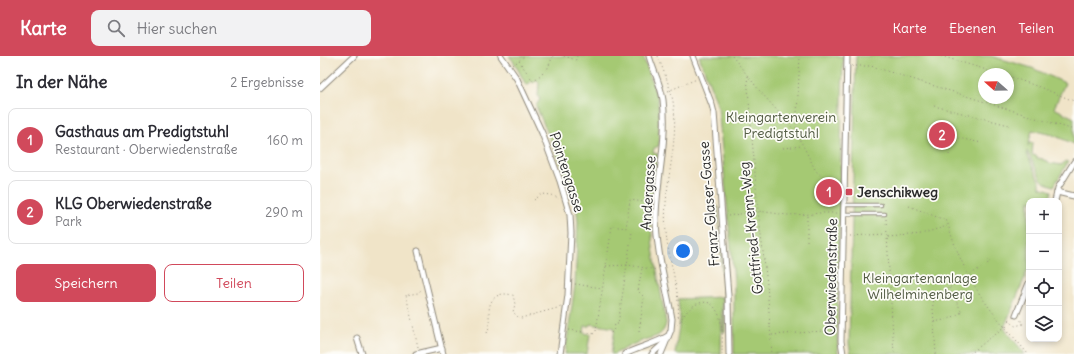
<!DOCTYPE html>
<html lang="de">
<meta charset="utf-8">
<style>
body{margin:0;font-family:Delius,sans-serif;background:#f2f2f3;color:#2b2b33}
.controls{position:absolute;right:12px;bottom:12px;display:grid;overflow:hidden;border-radius:8px;box-shadow:0 2px 6px #0003}
.controls button{width:36px;height:36px;display:grid;place-items:center;padding:0;border:0;border-bottom:1px solid #e1e1e2;background:#fff;color:#2b2b33;font:20px sans-serif}
.compass{position:absolute;left:658px;top:12px;width:36px;height:36px;border-radius:50%;background:#fff;box-shadow:0 2px 6px #0003;rotate:290deg}
.you{position:absolute;left:363px;top:195px;width:14px;height:14px;margin:-10px;border:3px solid #fff;border-radius:50%;background:#1a73e8;box-shadow:0 0 0 6px #1a73e833}
.badge{display:grid;place-items:center;width:26px;height:26px;border-radius:50%;background:#d1495b;color:#fff;font-size:13px;font-weight:700}
.pin{position:absolute;translate:-50% -50%;border:2px solid #fff;box-shadow:0 1px 4px #0006}
.list{margin:0;padding:0;list-style:none}
h2{display:flex;justify-content:space-between;align-items:center;height:52px;margin:0;padding:0 16px;font-size:17px}
h2 small{font-size:13px;font-weight:400;color:#7c7c81}
.list li{display:grid;grid-template-columns:26px 1fr auto;gap:12px;align-items:center;box-sizing:border-box;height:64px;margin:0 8px 8px;padding:0 8px;border:1px solid #e1e1e2;border-radius:8px}
.list b{display:block;font-size:15px;white-space:nowrap}
.list p{margin:0;font-size:13px;white-space:nowrap;color:#7c7c81}
.list em{font-size:13px;font-style:normal;color:#7c7c81}
.actions{display:flex;gap:8px;padding:12px 16px}
.actions a{flex:1;padding:9px 0;border:1px solid #d1495b;border-radius:8px;text-align:center;font-size:14px;color:#d1495b}
.actions .main{background:#d1495b;color:#fff}
.icon{flex:none;width:22px;height:22px;fill:none;stroke:currentColor;stroke-width:2;stroke-linecap:round;stroke-linejoin:round}
.map{position:relative;flex:none;width:754px;height:298px;overflow:hidden}
header{display:flex;align-items:center;gap:24px;box-sizing:border-box;height:56px;padding:0 20px;background:#d1495b;color:#fff}
header strong{font-size:19px}
nav{display:flex;gap:22px;margin-inline-start:auto;font-size:14px}
.search{width:280px;height:36px;background:#f2f2f3;display:flex;align-items:center;gap:10px;box-sizing:border-box;padding:0 14px;border-radius:8px;color:#7c7c81;font-size:15px}
main{display:flex}
aside{flex:1;background:#fff}
.map>svg:first-child{display:block}
</style>
<header>
<strong>Karte</strong>
<div class="search"><svg class="icon" aria-label="search" viewBox="0 0 24 24"><circle cx="10" cy="10" r="6"/><path d="M15 15l6 6"/></svg>Hier suchen</div>
<nav><a>Karte</a><a>Ebenen</a><a>Teilen</a></nav>
</header>
<main>
<aside>
<h2>In der Nähe<small>2 Ergebnisse</small></h2>
<ul class="list">
<li><span class="badge">1</span><div><b>Gasthaus am Predigtstuhl</b><p>Restaurant · Oberwiedenstraße</p></div><em>160 m</em></li>
<li><span class="badge">2</span><div><b>KLG Oberwiedenstraße</b><p>Park</p></div><em>290 m</em></li>
</ul>
<div class="actions"><a class="main">Speichern</a><a>Teilen</a></div>
</aside>
<div class="map">
<svg width="754" height="298" viewBox="0 0 754 298">
<rect width="100%" height="100%" fill="#fdfcf7"/>
<filter id="ink" filterUnits="userSpaceOnUse"><feTurbulence type="fractalNoise" baseFrequency=".025" numOctaves="2"/><feDisplacementMap in="SourceGraphic" scale="8" xChannelSelector="R" yChannelSelector="G"/><feConvolveMatrix kernelMatrix="1 2 1 2 8 2 1 2 1" color-interpolation-filters="sRGB"/></filter>
<filter id="wash" filterUnits="userSpaceOnUse"><feTurbulence type="fractalNoise" baseFrequency=".012" numOctaves="4" result="noise"/><feDisplacementMap in="SourceGraphic" scale="16" xChannelSelector="R" yChannelSelector="G"/><feGaussianBlur stdDeviation="0.9" result="paint"/><feColorMatrix in="noise" values="0 0 0 0 0 0 0 0 0 0 0 0 0 0 0 0 0 1.4 0 .05"/><feComposite in="paint" operator="in"/></filter>
<g filter="url(#wash)">
<rect width="100%" height="100%" fill="#f0e4c8"/>
<!-- green -->
<g fill="#a5c973" stroke="#687a4f" fill-rule="evenodd">
<path d="M189,0H323L338,44L339,61V90L334,92L333,97L338,98L331,148V170L333,192L346,267C343,282 332,281 320,285C311,289 303,294 294,298H291L295,272L270,268L269,270H265L264,277L270,278L267,298H245L255,229L258,166L257,156L253,141H251L243,113L216,50L220,43L218,40L219,27L217,24L213,27L212,25L206,29L194,6Z"/>
<polygon points="379,0 523,0 517,273 518,298 414,298 414,225 398,50"/>
<path d="M536,0H671L712,12L745,27L734,52L754,62V88L733,79L712,74L708,90L709,87H713L712,99L717,100V102L723,103V104L728,105V107L742,109L745,105L748,106L734,130L725,127L721,123L707,95V98L720,127V131L732,135L729,145H709V211L684,272L705,298H531L529,288ZM664,18H688V42H664Z"/>
<polygon points="397,150 398,150 405,241 405,276 403,276 404,241"/>
<polygon points="402,241 401,298 355,298 360,263 358,243"/>
</g>
</g>
<g filter="url(#ink)">
<g fill="none" stroke-linecap="round" stroke-linejoin="round">
<defs>
<g id="lane">
<polyline points="524,149 561,149"/>
<polyline points="524,158 565,158"/>
</g>
<g id="street">
<polyline points="181,0 197,23 222,77 240,125 250,159 251,177 248,239 240,298"/>
<path d="M329,0C333,14 341,29 343,44C348,83 337,121 336,160C336,194 346,229 352,263L351,274L341,298"/>
<polyline points="373,0 392,49 394,57 408,239 409,298"/>
<polyline points="0,32 34,0"/>
<polyline points="737,136 754,140"/>
<polyline points="735,145 738,132 754,106"/>
<polyline points="98,195 123,298"/>
<polyline points="696,259 709,227"/>
<polyline points="37,282 42,298"/>
<polyline points="96,298 122,292"/>
<path d="M305,298C319,291 335,288 348,280"/>
<polyline points="332,298 345,286"/>
<polyline points="523,298 521,285 527,0"/>
</g>
</defs>
<!-- lane casing -->
<use href="#lane" stroke="#8e887a" stroke-width="4.5"/>
<!-- street casing -->
<use href="#street" stroke="#8e887a" stroke-width="7"/>
<!-- path -->
<g stroke="#8e887a" stroke-width="1" stroke-dasharray="1 3" stroke-linecap="butt">
<polyline points="244,0 256,4 257,0"/>
<path d="M338,0C344,17 352,34 354,52C358,94 342,135 346,176C348,204 361,236 358,263"/>
<polyline points="412,0 439,34 476,76 496,115 519,135"/>
<polyline points="621,0 680,18"/>
<polyline points="199,5 213,25 227,14 233,0"/>
<polyline points="193,9 205,0"/>
<polyline points="532,10 551,10 754,74"/>
<polyline points="427,20 438,155 447,228 452,298"/>
<polyline points="688,20 722,32 754,45"/>
<polyline points="348,35 377,23"/>
<polyline points="614,50 689,69"/>
<polyline points="476,76 480,0"/>
<polyline points="463,92 482,90"/>
<polyline points="629,99 633,81 662,87"/>
<polyline points="214,144 222,138 232,139 239,143"/>
<path d="M589,150L627,165C635,194 648,222 665,246C678,264 694,281 708,298"/>
<polyline points="408,160 438,155 467,159 494,158 497,157 518,157"/>
<polyline points="566,163 574,298"/>
<polyline points="530,180 566,178"/>
<polyline points="568,181 601,178 627,170"/>
<polyline points="487,185 487,160"/>
<polyline points="286,210 308,209 337,214"/>
<polyline points="255,228 282,232"/>
<polyline points="612,237 616,298"/>
<polyline points="571,239 612,236 629,232 670,206 668,204"/>
<polyline points="689,264 695,270 703,268 700,263"/>
<polyline points="614,266 629,263 642,256 629,232"/>
<path d="M358,269C364,257 375,243 390,247C405,258 402,282 402,298"/>
<polyline points="686,271 689,264 692,262"/>
<polyline points="249,274 276,278"/>
<polyline points="276,275 292,170 306,172 310,144 331,147"/>
<polyline points="319,275 324,241 318,235 322,212"/>
<path d="M167,277C173,265 163,249 177,240C182,237 187,238 193,239L195,248L193,256L198,261L201,262L241,251"/>
<polyline points="291,277 294,273 295,268 298,268 312,176"/>
<polyline points="452,279 516,274"/>
<polyline points="98,291 86,239 98,237 102,233"/>
<polyline points="650,298 685,270"/>
</g>
<!-- lane -->
<use href="#lane" stroke="#fff" stroke-width="2.5"/>
<!-- street -->
<use href="#street" stroke="#fff" stroke-width="5"/>
</g>
</g>
<!-- markers -->
<rect fill="#d1495b" stroke="#fdfcf7" stroke-width="1.5" x="525" y="132" width="8" height="8" rx="2"/>
<g text-anchor="middle" stroke-width="3.5" stroke-linejoin="round" paint-order="stroke">
<!-- park labels -->
<g font-size="14" fill="#505a41" stroke="#fdfcf7">
<text x="461" y="66">Kleingartenverein<tspan x="461" dy="16">Predigtstuhl</tspan></text>
<text x="600" y="227">Kleingartenanlage<tspan x="600" dy="16">Wilhelminenberg</tspan></text>
</g>
<!-- street labels -->
<g font-size="14" fill="#2b2b2b" stroke="#fdfcf7">
<text transform="translate(247 116) rotate(72)" y="5">Pointengasse</text>
<text transform="translate(328 137) rotate(-86)" y="5">Andergasse</text>
<text transform="translate(389 148) rotate(-95)" y="5">Franz-Glaser-Gasse</text>
<text transform="translate(431 172) rotate(-96)" y="5">Gottfried-Krenn-Weg</text>
<text transform="translate(511 221) rotate(-89)" y="5">Oberwiedenstraße</text>
</g>
<!-- poi labels -->
<g font-size="14" font-weight="bold" fill="#2b2b2b" stroke="#fdfcf7" text-anchor="start">
<text x="537" y="141">Jenschikweg</text>
</g>
</g>
</svg>
<div class="controls">
<button>+</button>
<button>−</button>
<button><svg class="icon" aria-label="locate" viewBox="0 0 24 24"><circle cx="12" cy="12" r="6"/><path d="M12 2v4M12 18v4M2 12h4M18 12h4"/></svg></button>
<button><svg class="icon" aria-label="layers" viewBox="0 0 24 24"><path d="M12 4l9 5-9 5-9-5zM3 14l9 5 9-5"/></svg></button>
</div>
<svg class="compass" viewBox="-18 -18 36 36"><path d="M0-13l5 13h-10z" fill="#e53935"/><path d="M0 13l5-13h-10z" fill="#7c7c81"/></svg>
<div class="you"></div>
<div class="pin badge" style="left:509px;top:136px">1</div>
<div class="pin badge" style="left:622px;top:79px">2</div>
</div>
</main>
